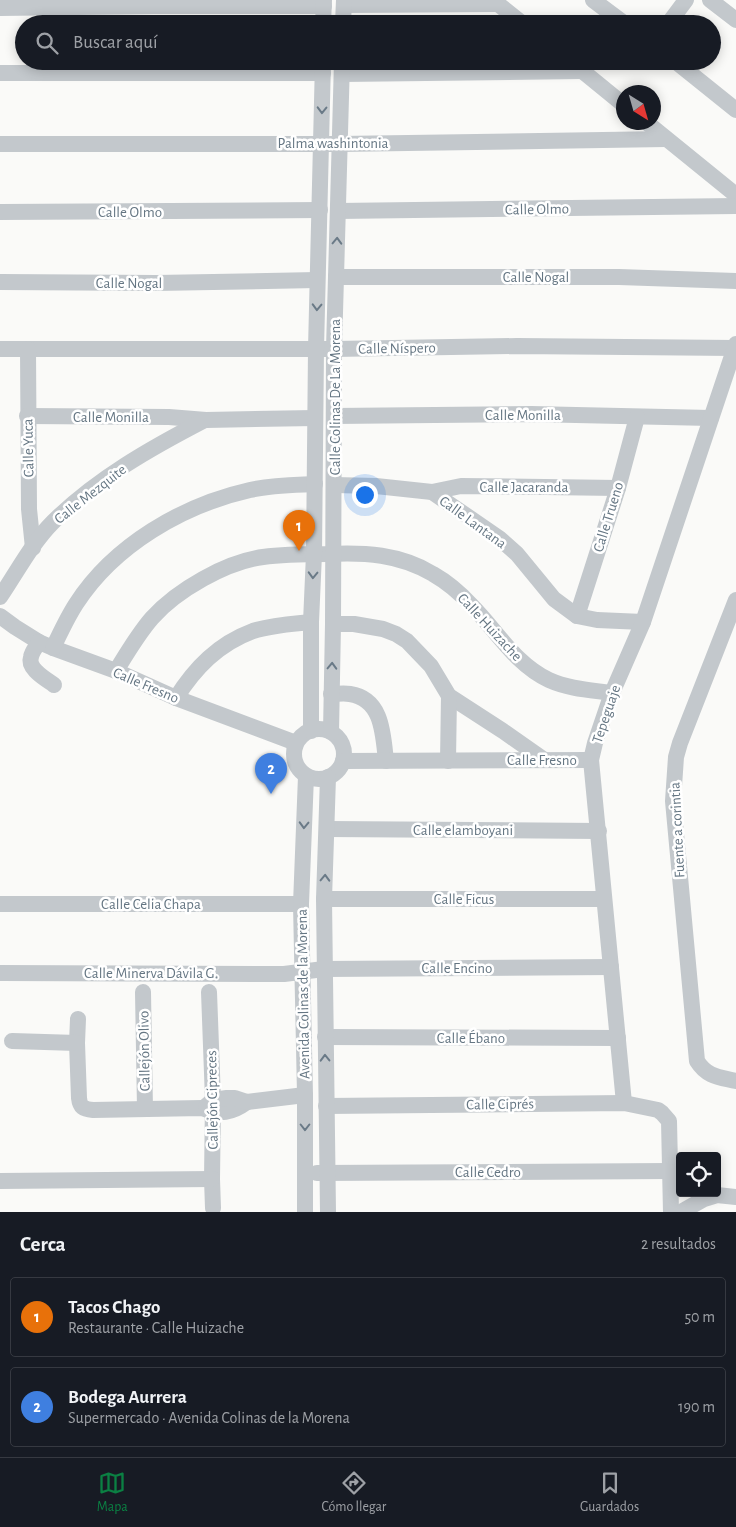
<!DOCTYPE html>
<html lang="es">
<meta charset="utf-8">
<style>
body{margin:0;font-family:"Alegreya Sans",sans-serif;background:#20242c;color:#f1f3f6}
.controls{position:absolute;right:15px;bottom:15px;display:grid;overflow:hidden;border-radius:5px;box-shadow:0 2px 12px #0003}
.controls button{width:45px;height:45px;display:grid;place-items:center;padding:0;border:0;border-bottom:1px solid #363941;background:#171b24;color:#f1f3f6;font:25px sans-serif}
.compass{position:absolute;left:616px;top:85px;width:45px;height:45px;border-radius:50%;background:#171b24;box-shadow:0 2px 12px #0003;rotate:143deg}
.you{position:absolute;left:364px;top:494px;width:18px;height:18px;margin:-12px;border:4px solid #fff;border-radius:50%;background:#1a73e8;box-shadow:0 0 0 8px #1a73e833}
.badge{display:grid;place-items:center;width:32px;height:32px;border-radius:50%;background:#0b8043;color:#fff;font-size:16px;font-weight:700}
.pin{position:absolute;translate:-50% -41px;filter:drop-shadow(0 1px 2px #0008)}
.pin::after{content:'';position:absolute;top:26px;width:18px;height:15px;background:inherit;clip-path:polygon(0 0,100% 0,50% 100%)}
.list{margin:0;padding:0;list-style:none}
h2{display:flex;justify-content:space-between;align-items:center;height:65px;margin:0;padding:0 20px;font-size:21px}
h2 small{font-size:16px;font-weight:400;color:#9ea1a6}
.list li{display:grid;grid-template-columns:32px 1fr auto;gap:15px;align-items:center;box-sizing:border-box;height:80px;margin:0 10px 10px;padding:0 10px;border:1px solid #363941;border-radius:5px}
.list b{display:block;font-size:19px;white-space:nowrap}
.list p{margin:0;font-size:16px;white-space:nowrap;color:#9ea1a6}
.list em{font-size:16px;font-style:normal;color:#9ea1a6}
.icon{flex:none;width:28px;height:28px;fill:none;stroke:currentColor;stroke-width:2;stroke-linecap:round;stroke-linejoin:round}
.map{position:relative;flex:none;width:736px;height:1212px;overflow:hidden}
.search{position:absolute;background:#171b24;box-shadow:0 2px 12px #0003;left:15px;right:15px;top:15px;height:55px;display:flex;align-items:center;gap:12px;box-sizing:border-box;padding:0 18px;border-radius:28px;color:#9ea1a6;font-size:19px}
.sheet{height:245px;background:#171b24}
nav{display:flex;justify-content:space-around;align-items:center;box-sizing:border-box;height:70px;border-top:1px solid #363941;background:#171b24;font-size:14px;color:#9ea1a6}
nav a{display:grid;justify-items:center;gap:2px}
nav .on{color:#0b8043}
.map>svg:first-child{display:block}
</style>
<div class="map">
<svg width="736" height="1212" viewBox="0 0 736 1212">
<rect width="100%" height="100%" fill="#fafaf8"/>
<g fill="none" stroke-linecap="round" stroke-linejoin="round">
<!-- minor -->
<g stroke="#c3c8cc" stroke-width="16">
<polyline points="493,0 523,24"/>
<polyline points="593,0 625,24"/>
<polyline points="710,0 736,20"/>
<polyline points="344,5 498,4"/>
<polyline points="0,8 154,6 324,6"/>
<polyline points="323,24 324,0"/>
<polyline points="343,24 344,0"/>
<polyline points="668,24 686,0"/>
<polyline points="675,61 736,110"/>
<polyline points="575,65 624,105"/>
<polyline points="0,73 323,73"/>
<polyline points="342,74 582,71"/>
<polyline points="646,122 736,195"/>
<polyline points="0,144 340,144 666,139"/>
<polyline points="338,211 736,206"/>
<polyline points="0,212 320,210"/>
<polyline points="336,277 619,277 736,281"/>
<polyline points="0,282 156,283 317,280"/>
<polyline points="0,349 334,349 517,346 735,348"/>
<polyline points="28,349 29,509 33,548"/>
<polyline points="27,416 169,417 206,420 315,418"/>
<polyline points="334,416 531,414 711,418"/>
<polyline points="334,485 376,486 432,492 499,538 517,554 554,599 577,616 597,620 643,622"/>
<polyline points="432,492 461,486 618,488"/>
<path d="M0,597C17,572 32,543 53,522C96,479 151,448 205,420"/>
<path d="M736,600L680,743L676,757L673,801L697,1061C707,1077 719,1077 736,1081"/>
<polyline points="0,616 15,627 39,642 53,648 116,671 176,698 296,743"/>
<polyline points="577,616 618,488 637,417"/>
<polyline points="333,624 354,624 383,629 396,634 407,641 431,666 449,696 503,731 543,759"/>
<path d="M39,642C37,646 32,651 31,657C27,669 46,679 54,685"/>
<path d="M53,648C60,633 67,618 76,604C114,545 183,505 250,490C271,485 293,485 315,484"/>
<path d="M116,671C127,653 138,634 152,618C177,590 226,562 263,557C284,554 306,554 327,554C364,552 400,554 433,574C447,582 460,593 471,605C497,631 515,664 549,680C569,689 591,690 612,693"/>
<path d="M331,694C337,694 344,693 350,694C383,699 383,735 386,761"/>
<path d="M176,698C195,668 218,644 253,631C272,625 292,624 311,622"/>
<circle cx="319" cy="754" r="25"/>
<polyline points="311,731 311,622 314,554 316,349 323,61"/>
<polyline points="331,732 333,624 334,349 342,61"/>
<polyline points="343,761 591,760"/>
<polyline points="448,761 449,696"/>
<polyline points="327,829 599,831"/>
<polyline points="324,899 604,899"/>
<polyline points="0,904 301,904"/>
<polyline points="0,973 284,974 324,969 611,967"/>
<polyline points="143,992 145,1109"/>
<polyline points="209,992 213,1100 212,1179 213,1208"/>
<path d="M78,1019L77,1043L79,1098C80,1107 83,1109 93,1110L202,1108C220,1115 232,1113 247,1102"/>
<polyline points="325,1037 618,1038"/>
<polyline points="12,1041 77,1043"/>
<polyline points="624,1103 591,760 595,743 612,693 643,622 736,344"/>
<polyline points="206,1106 213,1100 227,1098 235,1098 247,1102 305,1095"/>
<polyline points="326,1106 624,1103 658,1110 662,1113 669,1121 671,1212"/>
<polyline points="317,1173 669,1171"/>
<polyline points="0,1181 212,1179"/>
<polyline points="305,1212 305,1095 301,904 306,776"/>
<polyline points="328,1212 324,899 328,777"/>
<polyline points="681,1212 704,1199 717,1195 736,1197"/>
</g>
</g>
<!-- one-way arrows -->
<defs><path id="oneway-chevron" d="M-2-3.5L2.5 0L-2 3.5" fill="none" stroke-width="1.6" stroke-linecap="round" stroke-linejoin="round" transform="scale(1.25)"/></defs>
<g stroke="#6a7a87">
<use href="#oneway-chevron" transform="translate(322 110) rotate(91)"/>
<use href="#oneway-chevron" transform="translate(337 241) rotate(-88)"/>
<use href="#oneway-chevron" transform="translate(317 307) rotate(92)"/>
<use href="#oneway-chevron" transform="translate(313 575) rotate(92)"/>
<use href="#oneway-chevron" transform="translate(332 666) rotate(-88)"/>
<use href="#oneway-chevron" transform="translate(304 825) rotate(92)"/>
<use href="#oneway-chevron" transform="translate(325 878) rotate(-88)"/>
<use href="#oneway-chevron" transform="translate(325 1058) rotate(-91)"/>
<use href="#oneway-chevron" transform="translate(305 1127) rotate(90)"/>
</g>
<g text-anchor="middle" stroke-width="5" stroke-linejoin="round" paint-order="stroke">
<!-- street labels -->
<g font-size="15" fill="#657683" stroke="#fff">
<text x="333" y="148">Palma washintonia</text>
<text transform="translate(537 209) rotate(-1)" y="5">Calle Olmo</text>
<text x="130" y="217">Calle Olmo</text>
<text x="536" y="282">Calle Nogal</text>
<text x="129" y="288">Calle Nogal</text>
<text transform="translate(397 348) rotate(-1)" y="5">Calle Níspero</text>
<text transform="translate(335 397) rotate(-90)" y="5">Calle Colinas De La Morena</text>
<text x="523" y="420">Calle Monilla</text>
<text x="111" y="422">Calle Monilla</text>
<text transform="translate(28 448) rotate(-91)" y="5">Calle Yuca</text>
<text x="524" y="492">Calle Jacaranda</text>
<text transform="translate(90 494) rotate(-38)" y="5">Calle Mezquite</text>
<text transform="translate(608 517) rotate(-73)" y="5">Calle Trueno</text>
<text transform="translate(473 522) rotate(36)" y="5">Calle Lantana</text>
<text transform="translate(490 627) rotate(47)" y="5">Calle Huizache</text>
<text transform="translate(146 685) rotate(23)" y="5">Calle Fresno</text>
<text transform="translate(606 714) rotate(-71)" y="5">Tepeguaje</text>
<text x="542" y="765">Calle Fresno</text>
<text x="463" y="835">Calle elamboyani</text>
<text transform="translate(677 830) rotate(-93)" y="5">Fuente a corintia</text>
<text x="464" y="904">Calle Ficus</text>
<text x="151" y="909">Calle Celia Chapa</text>
<text x="457" y="973">Calle Encino</text>
<text x="151" y="978">Calle Minerva Dávila G.</text>
<text transform="translate(303 994) rotate(-91)" y="5">Avenida Colinas de la Morena</text>
<text x="471" y="1043">Calle Ébano</text>
<text transform="translate(144 1051) rotate(-91)" y="5">Callejón Olivo</text>
<text transform="translate(212 1100) rotate(-91)" y="5">Callejón Cipreces</text>
<text transform="translate(500 1104) rotate(-1)" y="5">Calle Ciprés</text>
<text x="488" y="1177">Calle Cedro</text>
</g>
</g>
</svg>
<div class="controls">
<button><svg class="icon" aria-label="locate" viewBox="0 0 24 24"><circle cx="12" cy="12" r="6"/><path d="M12 2v4M12 18v4M2 12h4M18 12h4"/></svg></button>
</div>
<svg class="compass" viewBox="-18 -18 36 36"><path d="M0-13l5 13h-10z" fill="#e53935"/><path d="M0 13l5-13h-10z" fill="#9ea1a6"/></svg>
<div class="you"></div>
<div class="pin badge" style="left:299px;top:551px;background:#e8710a">1</div>
<div class="pin badge" style="left:271px;top:794px;background:#3f7fe0">2</div>
<div class="search"><svg class="icon" aria-label="search" viewBox="0 0 24 24"><circle cx="10" cy="10" r="6"/><path d="M15 15l6 6"/></svg>Buscar aquí</div>
</div>
<section class="sheet">
<h2>Cerca<small>2 resultados</small></h2>
<ul class="list">
<li><span class="badge" style="background:#e8710a">1</span><div><b>Tacos Chago</b><p>Restaurante · Calle Huizache</p></div><em>50 m</em></li>
<li><span class="badge" style="background:#3f7fe0">2</span><div><b>Bodega Aurrera</b><p>Supermercado · Avenida Colinas de la Morena</p></div><em>190 m</em></li>
</ul>
</section>
<nav>
<a class="on"><svg class="icon" aria-label="map" viewBox="0 0 24 24"><path d="M3 6l6-2 6 2 6-2v14l-6 2-6-2-6 2zM9 4v14M15 6v14"/></svg>Mapa</a>
<a><svg class="icon" aria-label="directions" viewBox="0 0 24 24"><path d="M12 3l9 9-9 9-9-9zM9 14v-3h6M13 9l2 2-2 2"/></svg>Cómo llegar</a>
<a><svg class="icon" aria-label="saved" viewBox="0 0 24 24"><path d="M7 4h10v16l-5-4-5 4z"/></svg>Guardados</a>
</nav>
